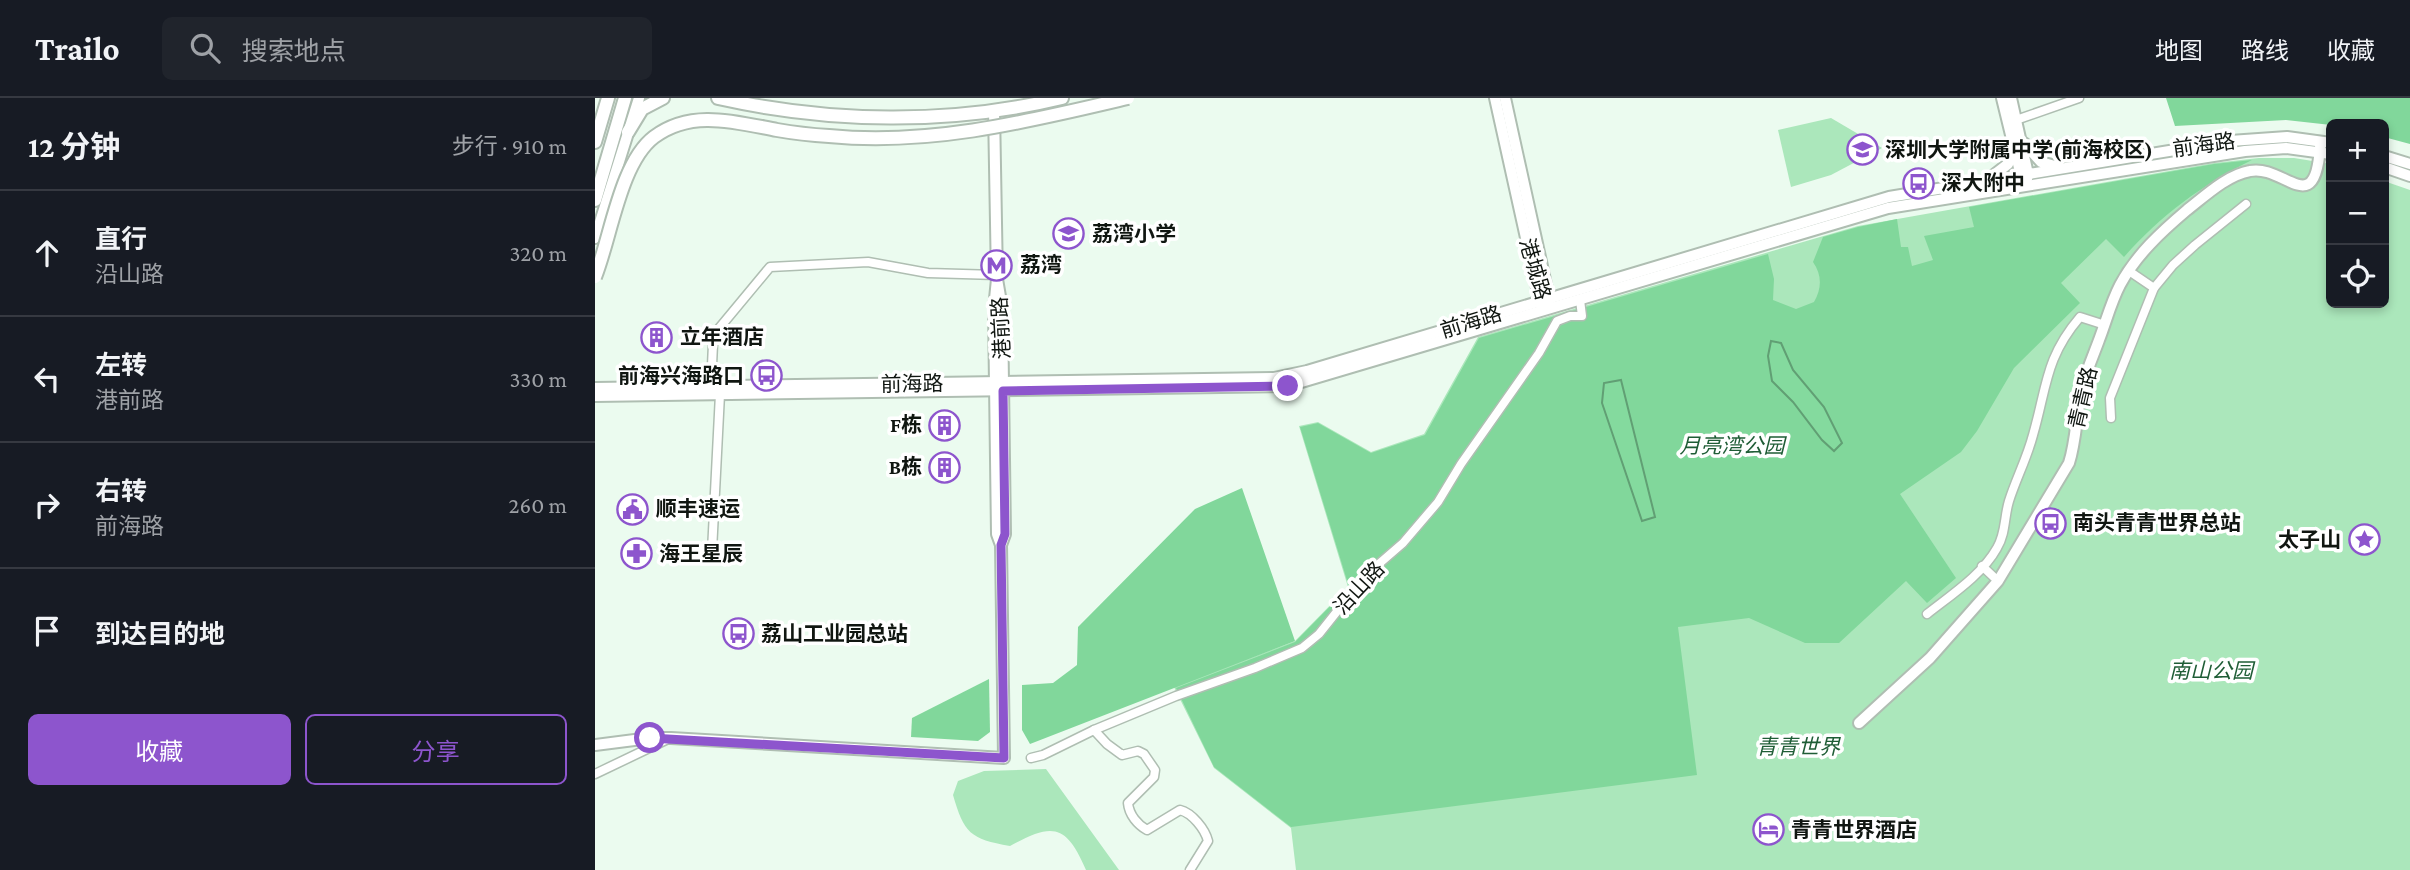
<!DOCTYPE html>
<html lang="zh">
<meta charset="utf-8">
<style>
body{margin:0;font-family:"Crimson Pro","Noto Sans SC",serif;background:#20242c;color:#f1f3f6}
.controls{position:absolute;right:21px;top:21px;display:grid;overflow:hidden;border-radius:10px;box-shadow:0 4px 10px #0003}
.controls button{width:63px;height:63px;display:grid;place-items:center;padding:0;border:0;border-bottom:2px solid #363941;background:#171b24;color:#f1f3f6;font:35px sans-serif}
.stop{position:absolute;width:21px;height:21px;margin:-16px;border:5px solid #8d55cd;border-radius:50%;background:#fff}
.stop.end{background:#8d55cd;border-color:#fff;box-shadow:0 2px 7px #0008}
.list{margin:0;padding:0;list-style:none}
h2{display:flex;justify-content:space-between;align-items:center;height:91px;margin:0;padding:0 28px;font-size:30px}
h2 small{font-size:23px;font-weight:400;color:#9ea1a6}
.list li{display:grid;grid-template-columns:46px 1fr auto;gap:21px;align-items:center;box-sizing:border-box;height:126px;padding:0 28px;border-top:2px solid #363941}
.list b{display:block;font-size:26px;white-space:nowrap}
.list p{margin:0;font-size:23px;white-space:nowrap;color:#9ea1a6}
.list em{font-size:23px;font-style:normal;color:#9ea1a6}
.actions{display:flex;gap:14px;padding:21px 28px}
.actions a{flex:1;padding:16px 0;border:2px solid #8d55cd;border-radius:10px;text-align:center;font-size:24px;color:#8d55cd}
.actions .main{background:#8d55cd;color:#fff}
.icon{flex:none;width:38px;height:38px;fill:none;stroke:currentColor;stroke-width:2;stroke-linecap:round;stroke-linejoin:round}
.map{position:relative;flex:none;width:1815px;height:772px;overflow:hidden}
header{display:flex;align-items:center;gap:42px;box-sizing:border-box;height:98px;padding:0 35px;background:#171b24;border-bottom:2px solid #363941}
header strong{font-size:33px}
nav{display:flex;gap:38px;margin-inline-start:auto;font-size:24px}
.search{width:490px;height:63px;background:#20242c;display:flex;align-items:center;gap:18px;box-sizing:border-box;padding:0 24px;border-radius:10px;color:#9ea1a6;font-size:26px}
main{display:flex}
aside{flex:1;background:#171b24}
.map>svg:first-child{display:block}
</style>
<header>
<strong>Trailo</strong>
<div class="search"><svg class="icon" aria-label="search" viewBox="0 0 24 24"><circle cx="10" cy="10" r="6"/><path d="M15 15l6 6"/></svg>搜索地点</div>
<nav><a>地图</a><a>路线</a><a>收藏</a></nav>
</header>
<main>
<aside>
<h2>12 分钟<small>步行 · 910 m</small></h2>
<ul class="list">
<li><svg class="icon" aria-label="ahead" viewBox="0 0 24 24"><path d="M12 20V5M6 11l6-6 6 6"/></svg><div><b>直行</b><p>沿山路</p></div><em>320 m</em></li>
<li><svg class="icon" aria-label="left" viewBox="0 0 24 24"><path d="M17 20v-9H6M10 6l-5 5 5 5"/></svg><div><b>左转</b><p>港前路</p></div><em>330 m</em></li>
<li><svg class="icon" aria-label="right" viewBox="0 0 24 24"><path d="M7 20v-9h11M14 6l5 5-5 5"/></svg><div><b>右转</b><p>前海路</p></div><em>260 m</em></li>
<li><svg class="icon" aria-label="arrive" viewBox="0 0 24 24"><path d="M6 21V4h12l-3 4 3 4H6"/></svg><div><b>到达目的地</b></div></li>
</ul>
<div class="actions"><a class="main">收藏</a><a>分享</a></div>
</aside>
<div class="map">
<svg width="1815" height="772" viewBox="0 0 1815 772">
<rect width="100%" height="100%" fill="#ebfbef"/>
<!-- green -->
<g fill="#abe7bb">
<polygon points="1236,20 1287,50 1236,77 1196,89 1183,32"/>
<polygon points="1664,60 1699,60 1736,66 1736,205 1789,205 1789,83 1815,92 1815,772 701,772 696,730 619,670 579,589 700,543 753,489 704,328 723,324 776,354 829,336 883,239 1263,128 1619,65"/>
<path d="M451,671L524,772H491C471,725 457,725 415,748C375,741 369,735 358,697L363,683L389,673Z"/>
</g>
<!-- forest -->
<g fill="#81d79b">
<polygon points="1571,0 1815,0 1815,46 1789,39 1789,26 1736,27 1691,22 1580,28"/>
<path d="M1657,62C1608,86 1565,118 1529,159L1511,141L1466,185L1485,205L1419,270L1382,333L1366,354L1305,396L1361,480L1332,505L1311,483L1244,545H1210L1154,520L1083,529L1102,677L696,729L619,669L581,590L700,544L754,489L705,329L723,325L776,355L830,337L884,240L1173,156L1179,181L1178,202L1201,211L1219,204C1227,190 1227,177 1218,164L1228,139L1263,129L1302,121L1306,149H1313L1317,168L1338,162L1329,138L1379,129L1374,109L1619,66Z"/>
<polygon points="647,390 700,543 435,646 427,632 427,587 458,585 482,567 483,529 600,411"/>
<polygon points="394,581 395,634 383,643 316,639 317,620"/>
</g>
<!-- water -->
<g fill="#84da9e" stroke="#619f74" stroke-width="2">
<polygon points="1176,243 1186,245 1198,272 1229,309 1247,345 1239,353 1227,342 1198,304 1177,283 1173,258"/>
<polygon points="1026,282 1060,419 1047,423 1007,305 1009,285"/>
</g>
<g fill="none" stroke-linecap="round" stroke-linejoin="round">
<defs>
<g id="street">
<polyline points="1421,22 1484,0"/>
<polyline points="1534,173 1559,190"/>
<polyline points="116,289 118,246 121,234 175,169 273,164 333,175 402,177"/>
<polyline points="1516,320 1515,300 1559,190 1578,167 1600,147 1651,106"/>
<polyline points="117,453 125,296"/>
<polyline points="1387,468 1403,483"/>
<path d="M1332,516C1356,497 1387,477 1402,450C1411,435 1409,419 1414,403C1421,381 1432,360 1438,337C1452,289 1450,260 1485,219L1510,227"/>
<path d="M499,632L512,646L527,657L543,653L549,656L560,672L559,679L533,705C534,717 543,727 552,732L585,712C597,715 610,731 613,743L595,772"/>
<polyline points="436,660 448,657 499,632 581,598 660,570 707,550 724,536 771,477 808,445 843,404 866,366 944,255 962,223 975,218 987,218 985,202"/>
<polyline points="0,676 73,641"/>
</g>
<g id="secondary">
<polyline points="900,0 945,203 948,207"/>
<polyline points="910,0 954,200 953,205"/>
<polyline points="1407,0 1427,82"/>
<polyline points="1416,0 1433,76 1432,81"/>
<polyline points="399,12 402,181 407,210 410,436 406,447"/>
<polyline points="1429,45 1446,64 1463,69"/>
<polyline points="1789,58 1815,66"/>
<polyline points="1789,69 1815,78"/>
<polyline points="1395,80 1413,66 1418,54"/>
<polyline points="0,140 44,0"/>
<polyline points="0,290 679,280 712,273 1294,99 1635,43 1692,39 1736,45"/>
<polyline points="0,298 693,288 1293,110 1650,53 1691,50 1736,56"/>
<path d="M1264,625L1335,560L1403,483L1474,365C1482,340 1481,313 1488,287C1492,271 1499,256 1504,242C1511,224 1516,204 1525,187C1541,157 1566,134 1592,112C1610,98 1632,77 1655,73C1689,66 1720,123 1725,49"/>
<polyline points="0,647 55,640 76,640 409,660 406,447 402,436 399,211 402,181"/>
</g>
<g id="primary">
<path d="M123,0C235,25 355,27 467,0"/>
<polyline points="33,34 47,11 68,0"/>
<polyline points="0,44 13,0"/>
<polyline points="0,102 30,0"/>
</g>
</defs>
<!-- street casing -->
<use href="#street" stroke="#afbeb2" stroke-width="11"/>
<!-- secondary casing -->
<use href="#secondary" stroke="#afbeb2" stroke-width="14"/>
<!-- primary casing -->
<use href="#primary" stroke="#afbeb2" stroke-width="16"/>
<!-- street -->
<use href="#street" stroke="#fff" stroke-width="8"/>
<!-- secondary -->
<use href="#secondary" stroke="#fff" stroke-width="10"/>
<!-- primary -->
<use href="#primary" stroke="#fff" stroke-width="12"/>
<defs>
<path id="primary-bridge" d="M0,179C16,139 25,65 59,39C96,11 140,24 182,32C199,35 217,37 234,38C336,48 435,23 533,0"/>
</defs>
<!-- primary-bridge casing -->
<use href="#primary-bridge" stroke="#afbeb2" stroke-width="16" stroke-linecap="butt"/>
<!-- primary-bridge -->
<use href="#primary-bridge" stroke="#fff" stroke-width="12"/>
</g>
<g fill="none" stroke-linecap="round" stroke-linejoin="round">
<!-- route -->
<polyline stroke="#8d55cd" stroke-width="9" points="55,640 409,660 406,447 410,436 408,293 693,288"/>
</g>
<!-- icons -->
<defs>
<symbol id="school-ring" viewBox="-11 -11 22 22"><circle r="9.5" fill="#fff" stroke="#8d55cd" stroke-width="1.5"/><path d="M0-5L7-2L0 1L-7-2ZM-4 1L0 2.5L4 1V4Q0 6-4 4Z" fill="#8d55cd"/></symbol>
<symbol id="bus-ring" viewBox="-11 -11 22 22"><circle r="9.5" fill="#fff" stroke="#8d55cd" stroke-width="1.5"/><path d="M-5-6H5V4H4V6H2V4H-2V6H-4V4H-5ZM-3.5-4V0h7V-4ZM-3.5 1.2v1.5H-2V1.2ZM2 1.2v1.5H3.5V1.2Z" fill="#8d55cd"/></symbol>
<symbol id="metro-ring" viewBox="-11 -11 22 22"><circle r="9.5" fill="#fff" stroke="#8d55cd" stroke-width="1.5"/><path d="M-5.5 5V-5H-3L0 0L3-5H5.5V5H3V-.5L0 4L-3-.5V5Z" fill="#8d55cd"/></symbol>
<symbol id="building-ring" viewBox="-11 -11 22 22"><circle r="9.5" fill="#fff" stroke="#8d55cd" stroke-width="1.5"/><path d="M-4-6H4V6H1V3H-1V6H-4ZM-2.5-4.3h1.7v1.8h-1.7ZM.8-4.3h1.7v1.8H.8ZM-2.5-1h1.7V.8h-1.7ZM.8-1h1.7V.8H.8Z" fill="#8d55cd"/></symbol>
<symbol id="civic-ring" viewBox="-11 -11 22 22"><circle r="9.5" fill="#fff" stroke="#8d55cd" stroke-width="1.5"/><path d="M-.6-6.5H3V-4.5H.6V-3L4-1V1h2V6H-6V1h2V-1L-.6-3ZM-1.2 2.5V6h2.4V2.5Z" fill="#8d55cd"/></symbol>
<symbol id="sight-ring" viewBox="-11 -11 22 22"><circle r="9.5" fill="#fff" stroke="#8d55cd" stroke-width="1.5"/><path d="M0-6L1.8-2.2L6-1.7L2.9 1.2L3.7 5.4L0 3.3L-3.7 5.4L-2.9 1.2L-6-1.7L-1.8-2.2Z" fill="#8d55cd"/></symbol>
<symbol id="pharmacy-ring" viewBox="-11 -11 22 22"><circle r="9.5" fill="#fff" stroke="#8d55cd" stroke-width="1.5"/><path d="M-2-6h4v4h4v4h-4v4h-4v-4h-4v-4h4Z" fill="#8d55cd"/></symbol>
<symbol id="hotel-ring" viewBox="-11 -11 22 22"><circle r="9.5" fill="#fff" stroke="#8d55cd" stroke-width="1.5"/><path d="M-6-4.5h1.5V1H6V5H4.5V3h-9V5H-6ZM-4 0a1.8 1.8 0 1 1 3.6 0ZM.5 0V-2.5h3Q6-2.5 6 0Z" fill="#8d55cd"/></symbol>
</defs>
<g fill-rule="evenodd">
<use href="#school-ring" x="1250" y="34" width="35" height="35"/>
<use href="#bus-ring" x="1306" y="68" width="35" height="35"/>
<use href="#school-ring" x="456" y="118" width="35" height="35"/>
<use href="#metro-ring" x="384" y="150" width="35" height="35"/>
<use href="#building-ring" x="44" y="222" width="35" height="35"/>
<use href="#bus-ring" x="154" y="260" width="35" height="35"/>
<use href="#building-ring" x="332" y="310" width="35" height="35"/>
<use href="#building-ring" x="332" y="352" width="35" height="35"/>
<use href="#civic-ring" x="20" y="394" width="35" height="35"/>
<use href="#bus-ring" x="1438" y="408" width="35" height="35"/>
<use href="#sight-ring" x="1752" y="424" width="35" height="35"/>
<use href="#pharmacy-ring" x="24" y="438" width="35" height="35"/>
<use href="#bus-ring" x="126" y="518" width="35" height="35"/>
<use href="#hotel-ring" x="1156" y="714" width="35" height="35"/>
</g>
<g text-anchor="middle" stroke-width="7" stroke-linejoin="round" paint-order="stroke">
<!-- street labels -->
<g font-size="21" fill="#101611" stroke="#fff">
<text transform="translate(1609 47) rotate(-8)" y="7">前海路</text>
<text transform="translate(940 171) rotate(74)" y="7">港城路</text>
<text transform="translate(876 224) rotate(-17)" y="7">前海路</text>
<text transform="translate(406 230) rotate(-93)" y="7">港前路</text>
<text transform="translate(317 286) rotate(-1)" y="7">前海路</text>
<text transform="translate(1488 300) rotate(-77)" y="7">青青路</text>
<text transform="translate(764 490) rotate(-47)" y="7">沿山路</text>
</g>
<!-- poi labels -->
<g font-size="21" font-weight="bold" fill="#101611" stroke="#fff" text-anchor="start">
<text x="1290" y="59">深圳大学附属中学(前海校区)</text>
<text x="1346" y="92">深大附中</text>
<text x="497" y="143">荔湾小学</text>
<text x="425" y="174">荔湾</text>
<text x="85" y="246">立年酒店</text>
<text x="149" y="285" text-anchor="end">前海兴海路口</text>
<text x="327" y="334" text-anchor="end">F栋</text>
<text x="327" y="376" text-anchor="end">B栋</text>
<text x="61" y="418">顺丰速运</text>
<text x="1478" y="432">南头青青世界总站</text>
<text x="1746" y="449" text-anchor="end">太子山</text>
<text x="64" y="463">海王星辰</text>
<text x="166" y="543">荔山工业园总站</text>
<text x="1196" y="739">青青世界酒店</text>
</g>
<!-- park labels -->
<g font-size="21" font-style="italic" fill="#1f5d36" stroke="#fff">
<text x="1137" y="355">月亮湾公园</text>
<text x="1616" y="580">南山公园</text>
<text x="1203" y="656">青青世界</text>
</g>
</g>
</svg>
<div class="controls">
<button>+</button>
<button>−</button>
<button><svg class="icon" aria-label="locate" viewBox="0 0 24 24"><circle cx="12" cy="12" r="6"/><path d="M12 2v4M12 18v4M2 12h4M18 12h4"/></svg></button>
</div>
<div class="stop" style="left:55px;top:640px"></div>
<div class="stop end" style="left:693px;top:288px"></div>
</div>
</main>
